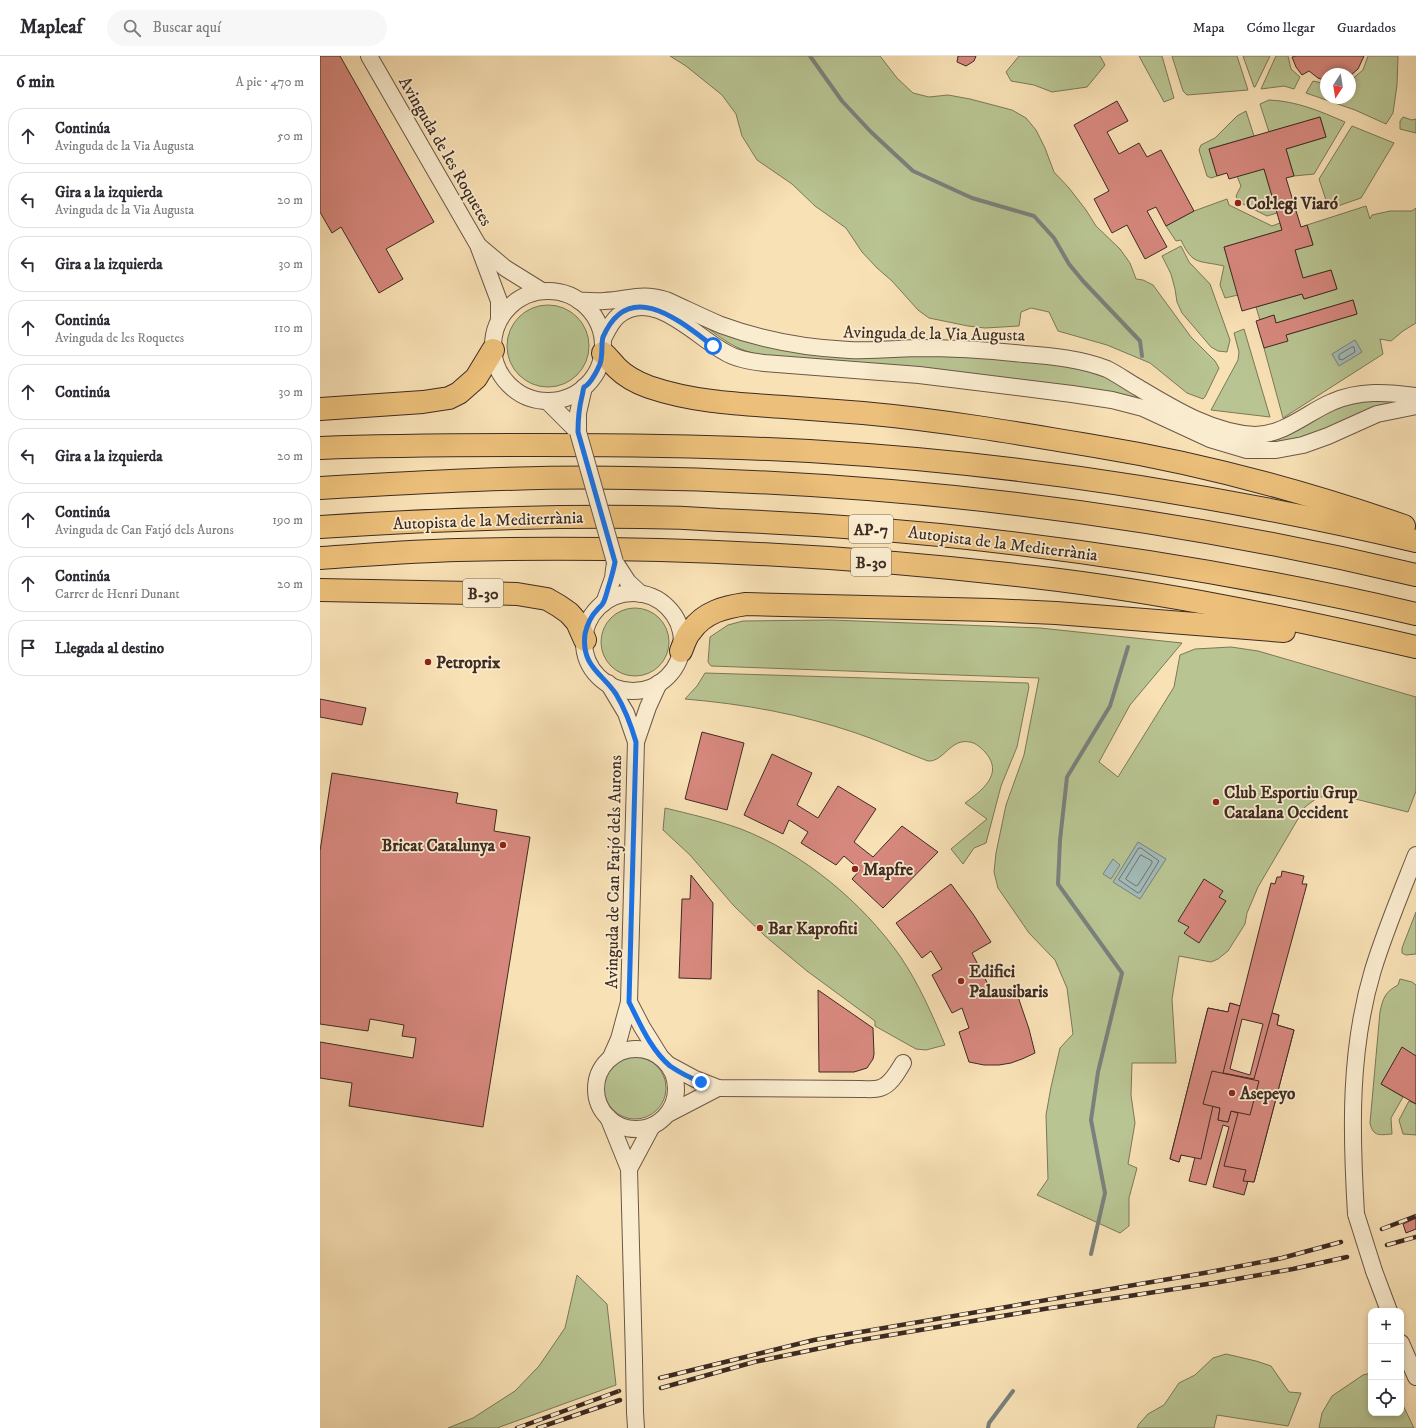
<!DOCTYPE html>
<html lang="es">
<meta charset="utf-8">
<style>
body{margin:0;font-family:"IM FELL DW Pica",serif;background:#f7f7f7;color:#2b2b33}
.controls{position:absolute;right:12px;bottom:12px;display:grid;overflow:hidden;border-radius:8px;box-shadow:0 2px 6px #0003}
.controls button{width:36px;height:36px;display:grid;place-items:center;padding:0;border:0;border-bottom:1px solid #e1e1e2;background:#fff;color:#2b2b33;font:20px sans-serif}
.compass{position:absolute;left:1000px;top:12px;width:36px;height:36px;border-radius:50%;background:#fff;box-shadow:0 2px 6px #0003;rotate:192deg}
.stop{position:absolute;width:12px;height:12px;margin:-9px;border:3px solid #1a73e8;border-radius:50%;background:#fff}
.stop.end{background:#1a73e8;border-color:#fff;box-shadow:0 1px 4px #0008}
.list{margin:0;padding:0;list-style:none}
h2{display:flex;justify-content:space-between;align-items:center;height:52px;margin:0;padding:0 16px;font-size:17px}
h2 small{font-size:13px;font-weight:400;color:#7c7c81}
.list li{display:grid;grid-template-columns:26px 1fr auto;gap:12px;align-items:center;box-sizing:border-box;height:56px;margin:0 8px 8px;padding:0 8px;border:1px solid #e1e1e2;border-radius:16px}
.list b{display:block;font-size:15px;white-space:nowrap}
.list p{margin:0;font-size:13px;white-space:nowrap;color:#7c7c81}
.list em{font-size:13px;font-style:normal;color:#7c7c81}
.icon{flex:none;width:22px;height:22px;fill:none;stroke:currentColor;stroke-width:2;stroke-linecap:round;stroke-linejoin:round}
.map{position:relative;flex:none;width:1096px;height:1372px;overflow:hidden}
header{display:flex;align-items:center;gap:24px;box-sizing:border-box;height:56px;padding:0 20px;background:#fff;border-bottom:1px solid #e1e1e2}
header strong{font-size:19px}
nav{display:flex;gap:22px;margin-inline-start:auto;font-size:14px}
.search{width:280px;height:36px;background:#f7f7f7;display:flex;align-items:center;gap:10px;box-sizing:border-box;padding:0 14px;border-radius:22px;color:#7c7c81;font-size:15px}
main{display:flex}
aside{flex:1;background:#fff}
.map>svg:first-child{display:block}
</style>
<header>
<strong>Mapleaf</strong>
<div class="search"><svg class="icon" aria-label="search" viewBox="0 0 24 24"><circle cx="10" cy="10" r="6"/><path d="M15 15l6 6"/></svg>Buscar aquí</div>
<nav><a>Mapa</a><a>Cómo llegar</a><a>Guardados</a></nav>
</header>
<main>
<aside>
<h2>6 min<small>A pie · 470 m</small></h2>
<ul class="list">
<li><svg class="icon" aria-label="ahead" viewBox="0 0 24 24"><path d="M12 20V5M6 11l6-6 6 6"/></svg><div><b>Continúa</b><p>Avinguda de la Via Augusta</p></div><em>50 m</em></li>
<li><svg class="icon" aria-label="left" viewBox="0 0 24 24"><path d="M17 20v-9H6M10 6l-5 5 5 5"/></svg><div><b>Gira a la izquierda</b><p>Avinguda de la Via Augusta</p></div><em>20 m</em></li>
<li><svg class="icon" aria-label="left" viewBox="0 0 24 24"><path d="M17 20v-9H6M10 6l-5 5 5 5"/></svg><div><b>Gira a la izquierda</b></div><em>30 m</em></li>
<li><svg class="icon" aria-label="ahead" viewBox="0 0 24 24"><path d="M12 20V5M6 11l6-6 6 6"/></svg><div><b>Continúa</b><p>Avinguda de les Roquetes</p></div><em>110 m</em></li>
<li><svg class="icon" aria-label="ahead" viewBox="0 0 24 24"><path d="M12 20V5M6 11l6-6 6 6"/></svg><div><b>Continúa</b></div><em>30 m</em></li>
<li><svg class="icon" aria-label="left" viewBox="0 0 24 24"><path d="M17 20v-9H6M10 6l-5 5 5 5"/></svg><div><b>Gira a la izquierda</b></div><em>20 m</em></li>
<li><svg class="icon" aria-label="ahead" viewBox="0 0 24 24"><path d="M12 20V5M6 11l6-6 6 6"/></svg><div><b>Continúa</b><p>Avinguda de Can Fatjó dels Aurons</p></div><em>190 m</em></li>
<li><svg class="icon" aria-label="ahead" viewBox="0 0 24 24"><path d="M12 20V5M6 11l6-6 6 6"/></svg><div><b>Continúa</b><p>Carrer de Henri Dunant</p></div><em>20 m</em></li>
<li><svg class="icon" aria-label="arrive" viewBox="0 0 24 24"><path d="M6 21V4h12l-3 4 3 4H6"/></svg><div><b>Llegada al destino</b></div></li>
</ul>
</aside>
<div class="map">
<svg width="1096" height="1372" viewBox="0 0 1096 1372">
<rect width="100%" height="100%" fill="#f8e1b5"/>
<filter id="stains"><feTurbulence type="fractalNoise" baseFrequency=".005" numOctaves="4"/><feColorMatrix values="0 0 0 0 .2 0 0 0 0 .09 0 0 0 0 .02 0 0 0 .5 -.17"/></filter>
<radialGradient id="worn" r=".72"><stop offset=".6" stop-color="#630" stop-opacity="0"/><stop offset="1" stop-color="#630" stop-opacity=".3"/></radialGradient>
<!-- green -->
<g fill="#b8c492" stroke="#7b785a">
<polygon points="350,0 560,0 577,22 593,37 609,41 628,39 650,43 692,54 706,62 716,74 725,92 734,116 749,132 766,154 776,170 800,193 810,207 816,223 823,224 833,229 871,281 895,305 899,312 885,341 883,343 867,337 830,307 787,289 738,275 729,256 711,252 701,256 699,270 665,272 648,270 609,262 598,254 572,225 557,212 542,196 526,172 495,150 472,128 437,104 422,80 416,58 402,39 366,10"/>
<polygon points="699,0 780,0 785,9 767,31 732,36 714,29 691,25 686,16"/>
<polygon points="819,0 842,0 854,42 844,46"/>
<polygon points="852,0 917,0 928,34 867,39 863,35"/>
<polygon points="923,0 950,0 935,31 934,31"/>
<polygon points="956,0 968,0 971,13 980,21 974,33 964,30 941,33"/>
<polygon points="1048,0 1078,0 1077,29 1073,57 1066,68 1035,54 986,37 993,25 1006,28 1006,42 1030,42 1030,25 1043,14"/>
<path d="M949,44C976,45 1000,55 1025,66L994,118L974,120L966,93L1006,81L1000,61L949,76L940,48Z"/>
<polygon points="926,55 934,80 889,93 897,120 891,122 887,120 879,94 881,89 895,82 917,60"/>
<polygon points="1083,61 1092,64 1096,63 1096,77 1080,73 1080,65"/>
<polygon points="1032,70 1074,87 1041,142 1009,153 999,123"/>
<polygon points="944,113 957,157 947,160 919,146 916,140 921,130 917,120"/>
<path d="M907,143L909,149L952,170L960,167L962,174L904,191L918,239L905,242L900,229L904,210C878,204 873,210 861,184L856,185L846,170L874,155Z"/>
<polygon points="1046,150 1050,163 1052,159 1070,155 1092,155 1096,152 1096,267 1083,275 1071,285 1060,283 1063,298 963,362 944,292 966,279 1037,258 1033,244 956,267 954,259 940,264 936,251 982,238 984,243 1017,233 1011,214 983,222 975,194 993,188 987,169"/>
<polygon points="861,190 869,206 890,228 910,284 907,296 898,295 891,291 862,257 857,246 855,233 851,218 842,200"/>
<circle cx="228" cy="290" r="41"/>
<path d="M386,271L453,292L485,298L603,299L699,303L780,316L834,349L446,300C418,295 408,287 386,271Z"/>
<polygon points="924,273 950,361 891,354 918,304 919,296 914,277"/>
<path d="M1040,345H1086C1040,361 991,385 942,387L1019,350Z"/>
<circle cx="315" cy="586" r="34"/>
<polygon points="511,564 720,572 862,587 810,649 779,706 798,721 854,631 860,599 875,593 911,591 938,595 1096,641 1096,735 1088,756 1015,738 997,742 985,751 938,831 927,857 925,868 908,895 898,903 891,906 859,900 852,943 856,1007 812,1007 811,1039 815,1067 808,1108 817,1112 809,1142 809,1170 800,1177 717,1139 728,1123 726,1059 731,1031 740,992 753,978 747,932 735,904 709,877 678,832 674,816 676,797 686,749 704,699 719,622 391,610 388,606 390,581 408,569 423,565"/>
<path d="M385,617L708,627L709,631L697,691L681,730L666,787L654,792L643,808L631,793L667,763L645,747C661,735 685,718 665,696C661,692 656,687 650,686C630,682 624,706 608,705C584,696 560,685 536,677C480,658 424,648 365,643L377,630Z"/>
<path d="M345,752C370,758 396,764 421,773C483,797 542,846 580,900C599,928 612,958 625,989L606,994L596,993L555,970V965L487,915L445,880L414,850L370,799L343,774Z"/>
<polygon points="1096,856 1096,898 1086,899 1082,897 1082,892"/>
<path d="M1080,923L1092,926L1096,929V1000L1082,992L1061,1028L1083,1041L1071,1062L1072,1078C1060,1079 1053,1081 1050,1067L1060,956C1063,942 1065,936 1078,929Z"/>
<circle cx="315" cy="1032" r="31"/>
<polygon points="1089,1045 1096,1048 1096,1079 1083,1078 1079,1064"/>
<polygon points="257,1219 287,1248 296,1329 177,1372 128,1372 153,1362 195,1335 219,1310 245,1272"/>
<polygon points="906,1298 936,1305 951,1310 969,1336 981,1337 968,1370 897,1359 894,1372 817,1372 819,1368 828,1358 844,1349 859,1327 875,1319 893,1302"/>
<polygon points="1051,1317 1051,1357 1081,1357 1081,1345 1094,1372 999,1372 1002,1357 1012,1340 1043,1319"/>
</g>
<!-- water -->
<g fill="#a2bbb8" stroke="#7a817c">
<polygon points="1035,284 1042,296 1019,310 1012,298"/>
<polygon points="818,786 846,803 820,843 793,826"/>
<polygon points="793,803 800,809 791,823 783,818"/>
</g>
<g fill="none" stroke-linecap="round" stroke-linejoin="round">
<!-- shore -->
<g stroke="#70736e" stroke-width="1">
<polygon points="1032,291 1034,291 1035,296 1022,304 1019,303 1019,299"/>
<polygon points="819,792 821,792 839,805 820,836 818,837 799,824"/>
<polygon points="821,799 832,805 832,807 818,829 816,830 807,824 806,823"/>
</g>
<!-- stream -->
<g stroke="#7a817c" stroke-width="4">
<polyline points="490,0 522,45 551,76 593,115 652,142 714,160 734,182 749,208 763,225 820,285 822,300"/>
<polyline points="771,1198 785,1137 771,1064 778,1016 802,917 738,828 740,784 747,721 790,650 808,591"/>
<polyline points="668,1372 669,1367 693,1335"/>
</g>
</g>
<!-- building -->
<g fill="#d7887e" stroke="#3e2b23" fill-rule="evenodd">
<polygon points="0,0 20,0 114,166 66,193 83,223 59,237 21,171 12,177 0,156"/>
<polygon points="638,0 656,0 654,5 646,10 637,6"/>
<polygon points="976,0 1044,0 1038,13 1031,19 1030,20 1030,18 1006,18 1006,25 998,22 989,15 982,19 976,11 972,1"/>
<polygon points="797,45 808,65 787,76 799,98 819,87 827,101 841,94 874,155 846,170 836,151 827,155 847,191 825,203 807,169 792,177 774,143 789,135 754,69"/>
<polygon points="1000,61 1006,81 966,93 974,120 966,122 981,171 987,169 993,189 975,194 983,222 1011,214 1017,233 984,243 982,238 922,255 904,191 962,174 944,113 909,123 907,117 897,120 889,93"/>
<polygon points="1033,244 1037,258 966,279 968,285 944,292 936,265 954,259 956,267"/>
<polygon points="0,643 46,652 42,669 0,661"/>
<polygon points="382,676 424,687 407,754 365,743"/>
<polygon points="452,698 492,717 477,749 498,762 518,730 556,753 534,786 553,801 582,770 618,796 563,852 532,823 540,814 524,800 516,809 481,787 488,776 469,764 463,778 424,759"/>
<polygon points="12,717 138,737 136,747 177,754 174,775 210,781 163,1071 29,1050 32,1027 0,1022 0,986 93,1002 96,982 82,980 84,969 50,963 48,975 0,968 0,795"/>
<path d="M962,815L984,820L982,828H987L952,957L959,959L957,969L974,974L934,1126L928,1125L924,1139L893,1131L909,1071L903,1069L886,1129L869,1125L875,1101L861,1099L859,1106L850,1103L888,952L908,956L910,947L920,950L951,827L955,828L957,821H961ZM922,963L943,968L930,1019L910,1013Z"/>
<polygon points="371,819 393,847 391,923 359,922 362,843 370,843"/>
<polygon points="884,823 903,835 899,841 906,845 879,887 864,877 869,871 858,865"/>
<polygon points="631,828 653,858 671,886 652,897 674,940 695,932 709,973 715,997 702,1003 691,1007 679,1009 664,1009 649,1006 639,976 649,972 642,952 632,957 612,919 622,913 611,895 602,902 576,867"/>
<polygon points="498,934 553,972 554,998 553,1003 547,1012 534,1016 499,1016"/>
<polygon points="910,947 920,950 903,1017 934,1023 952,957 959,959 957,969 974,974 934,1126 923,1125 926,1114 904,1110 918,1057 911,1055 908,1066 898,1064 900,1052 893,1050 881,1103 861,1099 859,1106 850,1103 888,952 908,956"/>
<polygon points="1082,991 1096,1000 1096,1048 1061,1028"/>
<polygon points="892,1015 939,1025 930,1059 911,1055 908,1066 898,1064 900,1052 883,1048"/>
<polygon points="1096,1162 1096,1173 1086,1177 1083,1168"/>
</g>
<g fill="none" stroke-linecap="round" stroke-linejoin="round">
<defs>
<g id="minor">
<polyline points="49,0 158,189 179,245 179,263"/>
<polyline points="159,190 185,212 222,235"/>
<circle cx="228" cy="290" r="55"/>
<path d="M259,245C267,244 275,246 284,245C309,244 320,236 346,244C364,252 382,261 401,269C442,284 485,292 529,294C551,295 573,293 595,292C632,292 668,294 704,298C732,300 761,303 787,313C799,319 808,326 819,332C854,353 893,377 935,379C964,379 988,356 1012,346C1039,334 1068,336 1096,340"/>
<path d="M283,283C287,275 291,266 298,260C332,231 374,279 403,295C415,303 430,305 444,307L599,319L752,338L792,344L823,352L890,383L927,394H956L983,389L1008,380L1057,358L1096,350"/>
<polyline points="227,345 258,376"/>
<polyline points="258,376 258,357 264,331"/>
<polyline points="295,506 308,526 321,538"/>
<circle cx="313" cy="586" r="49"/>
<polyline points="284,547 293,522 295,506"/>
<polyline points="288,627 306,657 316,686"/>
<polyline points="309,946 322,971 340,1000"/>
<circle cx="316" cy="1033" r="40"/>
<polyline points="291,1001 299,983 309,946 316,686 328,651 339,627"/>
<path d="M349,1009L375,1023L398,1032L541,1033C547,1033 554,1034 560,1032C571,1029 578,1015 583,1007"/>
<polyline points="348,1058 398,1032"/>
<polyline points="288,1061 309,1113 314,1304"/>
<polyline points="309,1113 332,1070"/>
<path d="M1036,1158C1031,1075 1029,994 1053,914C1065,875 1081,837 1096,799"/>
<polyline points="1054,1215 1069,1255"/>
<polyline points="1081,1287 1096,1321"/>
<polyline points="315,1356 316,1372"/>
</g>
<g id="highway">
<path d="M283,297C288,301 292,307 297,312C305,320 318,327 329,331C373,346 418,348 464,351C490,353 517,355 543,357C620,364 697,377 774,390C879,407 983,435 1084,470"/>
<polyline points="0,353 103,346 129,342 139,337 156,322 173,294"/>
<path d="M0,392C74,389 148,389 222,389C316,389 410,390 504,396C704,408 902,440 1096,485"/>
<path d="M0,432C103,426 207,420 310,422C575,426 839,458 1096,519"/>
<path d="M0,471C107,464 214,460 321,461C347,461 373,462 399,464C473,467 547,472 620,479C781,496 939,521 1096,558"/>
<path d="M0,502C46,499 92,495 138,494C330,489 524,499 714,521C843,536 970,562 1096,591"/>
<polyline points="0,534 197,538 227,543 239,550 249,557 257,566 265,584"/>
<path d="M361,595C364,588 366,580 371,575C384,556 405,551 426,548L672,554L736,557L964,575"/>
</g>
</defs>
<!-- minor casing -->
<use href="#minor" stroke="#6c5848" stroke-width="18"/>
<!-- highway casing -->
<use href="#highway" stroke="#3e2b23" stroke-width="24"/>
<!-- minor -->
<use href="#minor" stroke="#faeccf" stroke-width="16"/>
<!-- highway -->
<use href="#highway" stroke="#ecc07a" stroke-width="22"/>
<defs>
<g id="rail">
<polyline points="1062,1173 1096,1160"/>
<polyline points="1067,1189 1096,1181"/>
<polyline points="340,1322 494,1284 890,1216 962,1202 1021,1186"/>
<polyline points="341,1332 434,1306 535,1285 724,1253 894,1227 973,1213 1027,1201"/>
<polyline points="197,1372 299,1335"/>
<polyline points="218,1372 300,1344"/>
</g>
</defs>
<!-- rail casing -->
<use href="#rail" stroke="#3e2b23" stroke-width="4.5"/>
<!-- rail -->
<use href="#rail" stroke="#faeccf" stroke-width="3" stroke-dasharray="9" stroke-linecap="butt"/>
<defs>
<g id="minor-bridge">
<polyline points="258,376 295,506"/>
<polyline points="1036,1158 1054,1215"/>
<polyline points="314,1304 315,1356"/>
</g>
</defs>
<!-- minor-bridge casing -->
<use href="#minor-bridge" stroke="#6c5848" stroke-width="18" stroke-linecap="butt"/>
<!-- minor-bridge -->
<use href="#minor-bridge" stroke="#faeccf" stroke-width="16"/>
</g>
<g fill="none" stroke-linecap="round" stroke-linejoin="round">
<!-- route -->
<path stroke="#1a73e8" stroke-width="5" d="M381,1026C370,1022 359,1016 350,1010C331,994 320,968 309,946L316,686C311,669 305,653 296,638C282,617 261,610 265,578C267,569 271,560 277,554C279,551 282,550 283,547C285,544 286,539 287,536C290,525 293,517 295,506L258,376C258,363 259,352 262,340C263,337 263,333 264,331C265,331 269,327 269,327C274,321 277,315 280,308C283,300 281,287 283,281C309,221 360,265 393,290"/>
</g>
<!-- markers -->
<g fill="#8f2418" stroke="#faeccf" stroke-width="1.5">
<circle cx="918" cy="147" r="4"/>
<circle cx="108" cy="606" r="4"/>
<circle cx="896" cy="746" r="4"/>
<circle cx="183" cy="789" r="4"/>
<circle cx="535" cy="813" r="4"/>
<circle cx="440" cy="872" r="4"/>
<circle cx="641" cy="925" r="4"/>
<circle cx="912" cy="1037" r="4"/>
</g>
<g text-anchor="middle" stroke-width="3.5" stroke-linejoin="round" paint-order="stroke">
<!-- shield labels -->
<g fill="#faeccf" stroke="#766557" stroke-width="1">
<rect x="529" y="459" width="44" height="28" rx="3"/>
<rect x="531" y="492" width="40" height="28" rx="3"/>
<rect x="143" y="523" width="40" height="28" rx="3"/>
</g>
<g font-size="16" font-weight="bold" fill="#3e2b23">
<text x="551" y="479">AP-7</text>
<text x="551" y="512">B-30</text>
<text x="163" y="543">B-30</text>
</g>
<!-- street labels -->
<g font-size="17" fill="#3e2b23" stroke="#faeccf">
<text transform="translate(126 95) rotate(60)" y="6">Avinguda de les Roquetes</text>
<text transform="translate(614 277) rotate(1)" y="6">Avinguda de la Via Augusta</text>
<text transform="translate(168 464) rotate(-2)" y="6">Autopista de la Mediterrània</text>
<text transform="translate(683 487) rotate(7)" y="6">Autopista de la Mediterrània</text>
<text transform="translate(293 816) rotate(-89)" y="6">Avinguda de Can Fatjó dels Aurons</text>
</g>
<!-- poi labels -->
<g font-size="17" font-weight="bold" fill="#3e2b23" stroke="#faeccf" text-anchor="start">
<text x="926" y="153">Col·legi Viaró</text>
<text x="116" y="612">Petroprix</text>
<text x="904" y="742">Club Esportiu Grup<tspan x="904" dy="20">Catalana Occident</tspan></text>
<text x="175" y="795" text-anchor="end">Bricat Catalunya</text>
<text x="543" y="819">Mapfre</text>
<text x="448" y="878">Bar Kaprofiti</text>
<text x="649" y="921">Edifici<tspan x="649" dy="20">Palausibaris</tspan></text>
<text x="920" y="1043">Asepeyo</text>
</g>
</g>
<rect width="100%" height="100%" filter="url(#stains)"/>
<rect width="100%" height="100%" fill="url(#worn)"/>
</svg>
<div class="controls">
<button>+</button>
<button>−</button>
<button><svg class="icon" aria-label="locate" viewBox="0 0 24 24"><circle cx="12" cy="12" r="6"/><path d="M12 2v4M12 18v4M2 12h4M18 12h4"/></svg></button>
</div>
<svg class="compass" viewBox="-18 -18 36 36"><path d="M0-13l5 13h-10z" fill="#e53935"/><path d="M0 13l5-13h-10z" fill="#7c7c81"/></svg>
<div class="stop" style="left:393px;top:290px"></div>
<div class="stop end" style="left:381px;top:1026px"></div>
</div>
</main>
